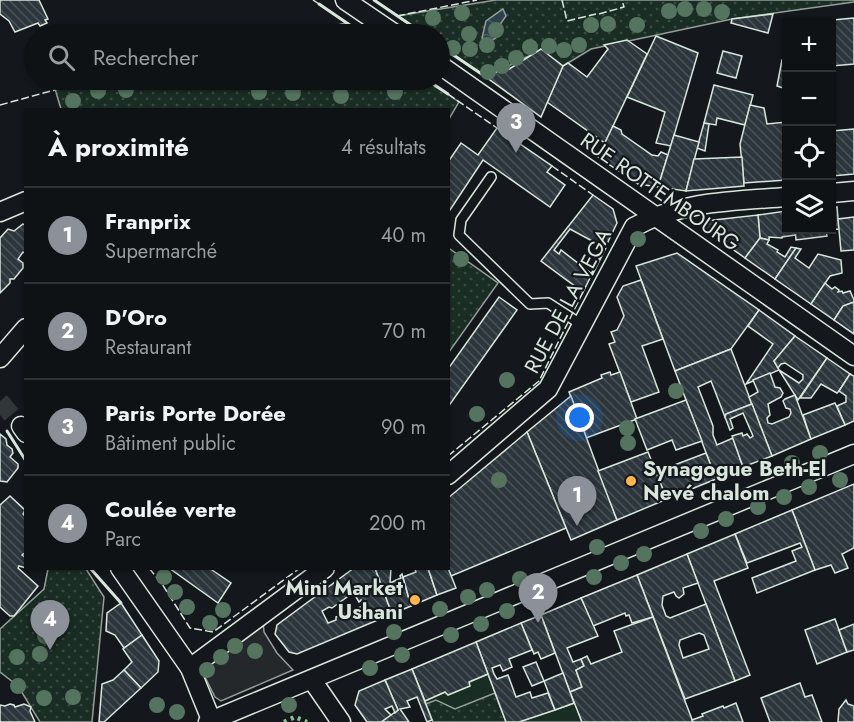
<!DOCTYPE html>
<html lang="fr">
<meta charset="utf-8">
<style>
body{margin:0;font-family:Jost,sans-serif;background:#181b1e;color:#f1f3f6}
.controls{position:absolute;right:18px;top:18px;display:grid;overflow:hidden;border-radius:0px;box-shadow:0 2px 4px #0004}
.controls button{width:54px;height:54px;display:grid;place-items:center;padding:0;border:0;border-bottom:2px solid #2f3234;background:#0f1215;color:#f1f3f6;font:30px sans-serif}
.you{position:absolute;left:580px;top:418px;width:21px;height:21px;margin:-15px;border:4px solid #fff;border-radius:50%;background:#1a73e8;box-shadow:0 0 0 9px #1a73e833}
.badge{display:grid;place-items:center;width:39px;height:39px;border-radius:50%;background:#8c9099;color:#fff;font-size:20px;font-weight:700}
.pin{position:absolute;translate:-50% -50px;filter:drop-shadow(0 2px 3px #0008)}
.pin::after{content:'';position:absolute;top:32px;width:21px;height:18px;background:inherit;clip-path:polygon(0 0,100% 0,50% 100%)}
.list{margin:0;padding:0;list-style:none}
h2{display:flex;justify-content:space-between;align-items:center;height:78px;margin:0;padding:0 24px;font-size:26px}
h2 small{font-size:20px;font-weight:400;color:#9b9ea0}
.list li{display:grid;grid-template-columns:39px 1fr auto;gap:18px;align-items:center;box-sizing:border-box;height:96px;padding:0 24px;border-top:2px solid #2f3234}
.list b{display:block;font-size:22px;white-space:nowrap}
.list p{margin:0;font-size:20px;white-space:nowrap;color:#9b9ea0}
.list em{font-size:20px;font-style:normal;color:#9b9ea0}
.icon{flex:none;width:33px;height:33px;fill:none;stroke:currentColor;stroke-width:2;stroke-linecap:round;stroke-linejoin:round}
.map{position:relative;flex:none;width:854px;height:722px;overflow:hidden}
.search{position:absolute;background:#0f1215;box-shadow:0 2px 4px #0004;left:24px;top:24px;width:426px;height:66px;display:flex;align-items:center;gap:15px;box-sizing:border-box;padding:0 21px;border-radius:33px;color:#9b9ea0;font-size:22px}
.panel{position:absolute;background:#0f1215;box-shadow:0 2px 4px #0004;left:24px;top:108px;width:426px;height:462px;border-radius:0px}
.map>svg:first-child{display:block}
</style>
<div class="map">
<svg width="854" height="722" viewBox="0 0 854 722">
<defs>
<pattern id="park-dots" width="8" height="8" patternUnits="userSpaceOnUse" patternTransform="scale(1.5)"><rect width="8" height="8" fill="#1a2d24"/><path d="M2 2h.1M6 6h.1" fill="none" stroke="#3b4b43" stroke-width="1.8" stroke-linecap="round"/></pattern>
<pattern id="water-waves" width="16" height="10" patternUnits="userSpaceOnUse" patternTransform="scale(1.5)"><rect width="16" height="10" fill="#2f3f4d"/><path d="M0 5q4-4 8 0t8 0" fill="none" stroke="#4c5b66"/></pattern>
<pattern id="building-back-hatch" width="6" height="6" patternUnits="userSpaceOnUse" patternTransform="scale(1.5)"><rect width="6" height="6" fill="#2c363c"/><path d="M-1 5l2 2M0 0l6 6M5-1l2 2" fill="none" stroke="#4a5358"/></pattern>
</defs>
<rect width="100%" height="100%" fill="#14181c"/>
<!-- grass -->
<g fill="#1a2d24" stroke="#939e99" stroke-width="1.5">
<polygon points="488,674 506,722 433,722 425,701 445,692 448,694 469,686 469,682"/>
<polygon points="575,703 582,722 519,722"/>
</g>
<!-- park -->
<g fill="url(#park-dots)" stroke="#939e99" stroke-width="1.5">
<polygon points="496,0 854,0 854,2 732,19 591,49 563,66 541,50 486,77 440,45 440,34 424,34 397,16"/>
<polygon points="346,23 363,34 295,34"/>
<polygon points="98,80 427,80 459,102 449,119 448,110 61,109 55,89"/>
<polygon points="450,249 498,283 449,352 448,251"/>
<polygon points="48,569 86,569 104,597 92,722 40,722 18,686 0,672 0,629 44,589"/>
<polygon points="495,693 506,722 433,722 426,704 436,700 455,709"/>
</g>
<!-- parking -->
<polygon fill="#24282b" stroke="#939e99" stroke-width="1.5" points="263,620 264,632 277,653 293,670 221,701 215,697 202,671 203,662"/>
<!-- water -->
<polygon fill="url(#water-waves)" stroke="#939e99" stroke-width="1.5" points="503,9 506,16 499,26 500,35 491,41 482,38 486,21"/>
<!-- building -->
<g fill="url(#building-back-hatch)" stroke="#d8e6dc" stroke-width="1.5" fill-rule="evenodd">
<polygon points="0,0 39,0 48,19 45,20 47,23 40,26 38,23 15,32 9,21 0,14"/>
<polygon points="773,14 768,33 731,23 732,19"/>
<polygon points="854,18 854,64 832,66 832,22 821,21"/>
<polygon points="656,36 698,53 671,146 656,143 665,112 627,97"/>
<polygon points="627,40 647,54 605,143 547,102 563,66 568,63 587,77 608,49 604,45"/>
<polygon points="786,48 786,89 777,86 782,60 783,60"/>
<polygon points="541,49 563,66 541,117 486,77 504,68 506,71"/>
<polygon points="723,51 742,56 736,78 717,73"/>
<polygon points="714,85 753,95 745,125 717,118 716,125 704,123"/>
<polygon points="750,105 764,108 767,124 786,122 786,180 744,183 740,144"/>
<polygon points="704,123 709,124 705,151 697,148"/>
<polygon points="613,126 621,130 622,134 652,155 658,156 661,152 668,155 658,187 638,184 598,157"/>
<polygon points="497,128 552,166 547,172 565,185 550,207 483,160 448,213 448,162 461,143 478,155"/>
<polygon points="854,129 854,174 832,176 832,131"/>
<polygon points="674,135 699,142 686,191 658,187"/>
<polygon points="742,157 744,186 686,191 694,159"/>
<polygon points="593,195 613,209 617,223 605,248 570,229 554,250 559,254 561,250 592,274 583,292 541,261"/>
<polygon points="837,207 839,229 826,230 827,236 796,240 795,230 832,230 832,208"/>
<polygon points="786,211 786,230 795,230 795,235 782,237 782,238 769,237 769,240 760,238 758,215"/>
<polygon points="758,215 760,238 745,258 704,229 705,221"/>
<polygon points="854,217 854,250 841,251 838,219"/>
<polygon points="23,224 26,226 26,254 23,252 18,259 23,263 23,268 14,279 10,279 10,283 0,293 0,238 8,229 14,231"/>
<polygon points="760,238 769,240 767,244 778,250 777,252 785,257 791,247 796,248 775,279 745,258"/>
<polygon points="796,248 801,249 795,258 809,268 818,254 841,260 842,273 830,276 811,304 775,279"/>
<polygon points="677,253 759,310 731,349 675,371 636,266"/>
<polygon points="641,280 663,339 642,346 659,392 631,402 609,344 615,342 611,332 617,330 624,316 617,297 623,286"/>
<polygon points="825,283 832,289 835,287 839,290 838,292 842,291 843,293 850,291 854,300 854,302 843,306 834,320 811,304"/>
<polygon points="499,297 517,310 448,407 448,369"/>
<polygon points="854,302 854,334 834,320 843,306"/>
<polygon points="759,310 795,336 774,361 779,370 746,384 773,344 748,326"/>
<polygon points="795,336 827,358 798,400 779,370 799,383 803,379 803,375 785,363 781,364 778,368 774,361"/>
<polygon points="731,349 752,404 726,414 725,417 711,381 698,387 713,426 713,435 717,445 733,438 743,467 716,479 675,371"/>
<polygon points="827,358 850,374 839,391 837,393 821,384 811,398 800,398"/>
<polygon points="610,372 611,375 620,372 637,419 586,438 569,392 602,378 601,375"/>
<polygon points="770,373 775,387 780,388 783,393 781,397 768,404 770,415 767,418 768,423 772,424 789,417 791,413 790,409 786,408 783,401 785,399 795,395 811,439 772,456 749,397 758,392 753,380"/>
<polygon points="850,374 854,376 854,421 845,425 837,406 846,402 846,396 839,391"/>
<polygon points="571,396 617,520 571,540 527,432"/>
<polygon points="686,400 702,441 676,450 672,440 647,450 635,419"/>
<polygon points="835,403 845,425 811,439 803,415"/>
<polygon points="752,404 772,456 743,467 732,436 742,433 743,436 747,434 750,438 753,436 743,413 730,419 733,428 730,430 725,417 726,414"/>
<polygon points="527,432 566,528 451,576 448,568 448,498"/>
<polygon points="0,434 6,439 7,445 12,449 13,453 10,457 18,464 18,468 7,482 0,481"/>
<polygon points="648,452 667,499 617,520 598,471"/>
<polygon points="706,453 716,479 667,499 656,472"/>
<polygon points="854,484 854,548 842,554 848,568 835,573 831,565 815,570 792,510"/>
<polygon points="10,496 25,510 23,514 26,517 26,552 22,555 26,558 26,568 19,566 18,568 38,586 14,616 10,616 0,607 0,505"/>
<polygon points="792,510 815,570 757,593 752,578 796,561 792,551 802,547 800,543 747,563 735,534"/>
<polygon points="735,534 748,568 714,581 750,675 735,681 687,554"/>
<path d="M687,554L698,583L683,588L684,594L679,598L676,596L674,592L663,596L662,605L666,616L670,618L706,604L735,681L685,699L637,575ZM699,633L704,635L709,649L683,658L679,645L680,640Z"/>
<polygon points="169,568 209,568 231,583 218,603"/>
<path d="M354,568H375L392,614L297,654L289,652L275,634L277,625ZM358,589L362,594L356,597L359,602L361,600L363,606L336,617V620L328,623L322,611L329,607L332,608Z"/>
<polygon points="375,568 391,568 390,583 401,578 400,576 402,574 411,606 392,614"/>
<polygon points="421,568 428,568 437,595 411,606 403,577 416,572 415,569"/>
<polygon points="428,568 448,568 456,588 437,595"/>
<polygon points="637,575 653,617 632,623 629,615 626,616 625,613 593,626 581,598"/>
<polygon points="581,598 598,636 567,648 573,662 581,659 584,666 576,670 582,687 570,692 541,615"/>
<polygon points="121,603 142,635 124,648 115,635 106,631 107,613"/>
<polygon points="541,615 555,653 541,659 538,652 534,654 521,623"/>
<polygon points="653,617 693,722 582,722 570,692 582,687 576,670 584,666 581,659 587,656 591,664 622,652 614,631"/>
<polygon points="835,619 847,652 817,664 805,630"/>
<polygon points="521,623 532,650 509,659 512,667 503,671 500,665 492,668 494,674 497,679 508,675 516,697 530,692 532,698 548,693 555,710 519,722 506,722 476,642"/>
<polygon points="854,624 854,650 847,652 839,630"/>
<polygon points="142,635 159,661 158,672 141,688 124,670 132,662 123,649"/>
<polygon points="476,642 488,674 469,682 470,686 448,695 445,692 425,701 412,669"/>
<polygon points="536,662 544,681 532,686 523,667"/>
<polygon points="412,669 432,720 427,722 417,697 407,701 410,707 400,709 409,722 381,722 398,710 385,680"/>
<polygon points="124,670 141,688 104,722 99,722 102,684 113,680"/>
<polygon points="563,673 574,703 555,710 544,681"/>
<polygon points="385,680 398,710 395,713 392,706 385,709 391,715 381,722 367,722 355,705 359,691"/>
<polygon points="800,683 805,697 812,695 822,722 770,722 761,698"/>
<polygon points="846,700 848,704 854,706 854,722 838,722 839,709"/>
<polygon points="736,703 743,722 693,722 692,720 703,716 702,714 723,706 724,708"/>
<polygon points="10,704 14,705 15,707 24,704 31,707 30,711 35,722 0,722 0,705 5,706"/>
</g>
<g fill="none" stroke-linecap="round" stroke-linejoin="round">
<!-- street-tunnel -->
<polyline stroke="#313739" stroke-width="18" stroke-dasharray="18 9" stroke-linecap="butt" points="0,401 21,426"/>
<defs>
<polyline id="lane" points="491,177 461,220 459,235 530,304 548,303 582,325"/>
<g id="street">
<polyline points="345,0 395,34"/>
<polyline points="440,65 854,356"/>
<polyline points="832,193 854,191"/>
<polyline points="0,212 26,201"/>
<polyline points="0,358 26,328"/>
<polyline points="21,426 26,433"/>
<path d="M448,475L548,389L634,227C681,201 734,201 786,197"/>
<polyline points="120,568 190,668 212,722"/>
<polyline points="190,668 325,568"/>
<polyline points="312,680 341,722"/>
<polyline points="208,722 854,454"/>
</g>
</defs>
<!-- lane casing -->
<use href="#lane" stroke="#d8e6dc" stroke-width="12"/>
<!-- street casing -->
<use href="#street" stroke="#d8e6dc" stroke-width="21"/>
<!-- lane -->
<use href="#lane" stroke="#14181c" stroke-width="9"/>
<!-- street -->
<use href="#street" stroke="#14181c" stroke-width="18"/>
<!-- hedge -->
<polyline stroke="#8ac095" stroke-width="4.5" stroke-dasharray="3 4.5" stroke-linecap="butt" points="284,722 295,717 307,722"/>
<!-- fence -->
<g stroke="#d8e6dc" stroke-width="1.5" stroke-dasharray="8 3" stroke-linecap="butt">
<polyline points="313,0 319,4"/>
<polyline points="562,0 567,21 596,14"/>
<polyline points="599,14 624,7 622,0"/>
<polyline points="397,16 477,0"/>
<polyline points="293,34 341,27"/>
<polyline points="448,94 497,128"/>
<polyline points="0,105 91,80"/>
<polyline points="552,166 593,195"/>
<polyline points="448,456 539,381 583,292"/>
<polyline points="149,568 162,584 190,628 213,632 300,568"/>
</g>
<!-- wall -->
<g stroke="#d8e6dc" stroke-width="3">
<polyline points="374,0 424,34"/>
<polyline points="319,4 363,34"/>
<polyline points="440,46 486,77"/>
<polyline points="427,80 448,94"/>
<polyline points="592,274 605,248"/>
<polyline points="7,431 26,461"/>
<polyline points="90,568 121,603"/>
</g>
</g>
<!-- trees -->
<g fill="#55745f">
<circle cx="685" cy="9" r="8"/>
<circle cx="704" cy="9" r="8"/>
<circle cx="669" cy="11" r="8"/>
<circle cx="722" cy="12" r="8"/>
<circle cx="462" cy="13" r="8"/>
<circle cx="433" cy="18" r="8"/>
<circle cx="608" cy="24" r="8"/>
<circle cx="591" cy="25" r="8"/>
<circle cx="637" cy="25" r="8"/>
<circle cx="496" cy="30" r="8"/>
<circle cx="469" cy="34" r="8"/>
<circle cx="487" cy="45" r="8"/>
<circle cx="579" cy="45" r="8"/>
<circle cx="549" cy="46" r="8"/>
<circle cx="530" cy="47" r="8"/>
<circle cx="453" cy="48" r="8"/>
<circle cx="470" cy="49" r="8"/>
<circle cx="564" cy="50" r="8"/>
<circle cx="516" cy="58" r="8"/>
<circle cx="502" cy="66" r="8"/>
<circle cx="488" cy="72" r="8"/>
<circle cx="126" cy="90" r="8"/>
<circle cx="98" cy="91" r="8"/>
<circle cx="259" cy="92" r="8"/>
<circle cx="395" cy="92" r="8"/>
<circle cx="293" cy="93" r="8"/>
<circle cx="341" cy="96" r="8"/>
<circle cx="73" cy="101" r="8"/>
<circle cx="638" cy="239" r="8"/>
<circle cx="461" cy="259" r="8"/>
<circle cx="507" cy="380" r="8"/>
<circle cx="676" cy="391" r="8"/>
<circle cx="477" cy="414" r="8"/>
<circle cx="627" cy="428" r="8"/>
<circle cx="628" cy="443" r="8"/>
<circle cx="820" cy="453" r="8"/>
<circle cx="792" cy="463" r="8"/>
<circle cx="499" cy="480" r="8"/>
<circle cx="840" cy="480" r="8"/>
<circle cx="809" cy="487" r="8"/>
<circle cx="784" cy="497" r="8"/>
<circle cx="758" cy="507" r="8"/>
<circle cx="726" cy="519" r="8"/>
<circle cx="701" cy="531" r="8"/>
<circle cx="597" cy="547" r="8"/>
<circle cx="644" cy="554" r="8"/>
<circle cx="621" cy="563" r="8"/>
<circle cx="164" cy="577" r="8"/>
<circle cx="594" cy="577" r="8"/>
<circle cx="520" cy="579" r="8"/>
<circle cx="487" cy="590" r="8"/>
<circle cx="175" cy="592" r="8"/>
<circle cx="468" cy="597" r="8"/>
<circle cx="535" cy="604" r="8"/>
<circle cx="187" cy="607" r="8"/>
<circle cx="440" cy="609" r="8"/>
<circle cx="223" cy="610" r="8"/>
<circle cx="507" cy="611" r="8"/>
<circle cx="210" cy="623" r="8"/>
<circle cx="481" cy="624" r="8"/>
<circle cx="394" cy="632" r="8"/>
<circle cx="451" cy="635" r="8"/>
<circle cx="45" cy="636" r="8"/>
<circle cx="235" cy="646" r="8"/>
<circle cx="255" cy="651" r="8"/>
<circle cx="40" cy="654" r="8"/>
<circle cx="402" cy="655" r="8"/>
<circle cx="17" cy="657" r="8"/>
<circle cx="221" cy="657" r="8"/>
<circle cx="370" cy="668" r="8"/>
<circle cx="207" cy="670" r="8"/>
<circle cx="18" cy="686" r="8"/>
<circle cx="73" cy="697" r="8"/>
<circle cx="44" cy="698" r="8"/>
<circle cx="157" cy="705" r="8"/>
<circle cx="289" cy="705" r="8"/>
<circle cx="177" cy="712" r="8"/>
</g>
<!-- markers -->
<g fill="#ffb74d" stroke="#14181c" stroke-width="2">
<circle cx="631" cy="481" r="6"/>
<circle cx="415" cy="600" r="6"/>
</g>
<g text-anchor="middle" stroke-width="4.5" stroke-linejoin="round" paint-order="stroke">
<!-- street labels -->
<g font-size="21" fill="#d8e6dc" stroke="#14181c">
<text transform="translate(660 192) rotate(35)" y="7">RUE ROTTEMBOURG</text>
<text transform="translate(568 301) rotate(-62)" y="7">RUE DE LA VEGA</text>
</g>
<!-- poi labels -->
<g font-size="21" font-weight="bold" fill="#d8e6dc" stroke="#14181c" text-anchor="start">
<text x="643" y="476">Synagogue Beth-El<tspan x="643" dy="24">Nevé chalom</tspan></text>
<text x="403" y="595" text-anchor="end">Mini Market<tspan x="403" dy="24">Ushani</tspan></text>
</g>
</g>
</svg>
<div class="controls">
<button>+</button>
<button>−</button>
<button><svg class="icon" aria-label="locate" viewBox="0 0 24 24"><circle cx="12" cy="12" r="6"/><path d="M12 2v4M12 18v4M2 12h4M18 12h4"/></svg></button>
<button><svg class="icon" aria-label="layers" viewBox="0 0 24 24"><path d="M12 4l9 5-9 5-9-5zM3 14l9 5 9-5"/></svg></button>
</div>
<div class="you"></div>
<div class="pin badge" style="left:577px;top:526px">1</div>
<div class="pin badge" style="left:538px;top:623px">2</div>
<div class="pin badge" style="left:516px;top:153px">3</div>
<div class="pin badge" style="left:50px;top:650px">4</div>
<div class="search"><svg class="icon" aria-label="search" viewBox="0 0 24 24"><circle cx="10" cy="10" r="6"/><path d="M15 15l6 6"/></svg>Rechercher</div>
<section class="panel">
<h2>À proximité<small>4 résultats</small></h2>
<ul class="list">
<li><span class="badge">1</span><div><b>Franprix</b><p>Supermarché</p></div><em>40 m</em></li>
<li><span class="badge">2</span><div><b>D'Oro</b><p>Restaurant</p></div><em>70 m</em></li>
<li><span class="badge">3</span><div><b>Paris Porte Dorée</b><p>Bâtiment public</p></div><em>90 m</em></li>
<li><span class="badge">4</span><div><b>Coulée verte</b><p>Parc</p></div><em>200 m</em></li>
</ul>
</section>
</div>
